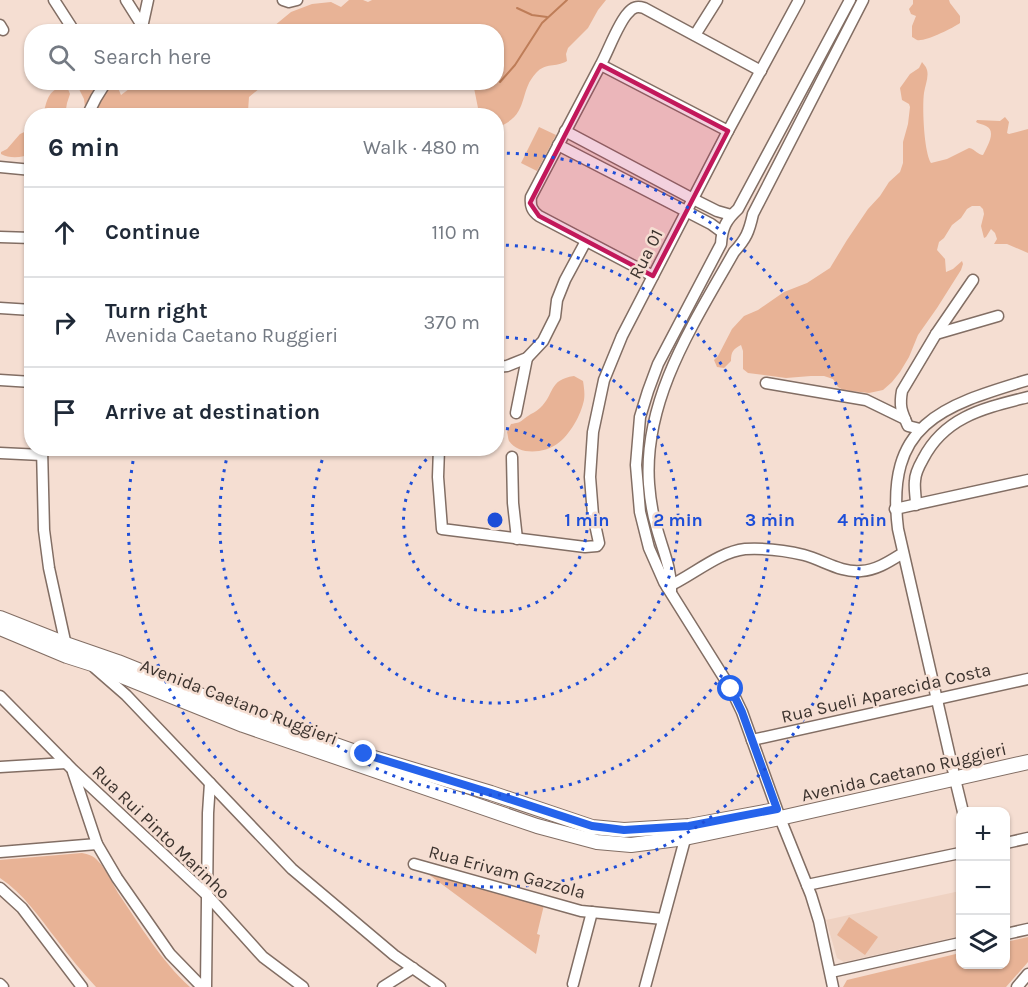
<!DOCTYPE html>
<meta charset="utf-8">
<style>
body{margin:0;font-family:Karla,sans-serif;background:#f6f6f7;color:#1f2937}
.controls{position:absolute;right:18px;bottom:18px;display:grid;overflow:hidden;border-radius:12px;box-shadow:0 2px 4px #0004}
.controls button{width:54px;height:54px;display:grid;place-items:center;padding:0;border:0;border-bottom:2px solid #e0e1e3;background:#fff;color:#1f2937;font:30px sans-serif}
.stop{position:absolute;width:18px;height:18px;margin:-14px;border:4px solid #2563eb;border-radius:50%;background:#fff}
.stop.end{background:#2563eb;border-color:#fff;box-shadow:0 2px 6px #0008}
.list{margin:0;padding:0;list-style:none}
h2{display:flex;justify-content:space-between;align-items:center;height:78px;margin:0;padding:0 24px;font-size:26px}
h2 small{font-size:20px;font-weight:400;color:#747a83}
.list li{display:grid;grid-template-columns:39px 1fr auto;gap:18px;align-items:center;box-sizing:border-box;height:90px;padding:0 24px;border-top:2px solid #e0e1e3}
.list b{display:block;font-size:22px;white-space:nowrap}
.list p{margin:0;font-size:20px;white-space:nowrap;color:#747a83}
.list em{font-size:20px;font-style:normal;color:#747a83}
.icon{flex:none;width:33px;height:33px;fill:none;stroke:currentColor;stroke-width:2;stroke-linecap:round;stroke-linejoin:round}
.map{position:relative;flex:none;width:1028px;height:987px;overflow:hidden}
.search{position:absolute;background:#fff;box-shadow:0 2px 4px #0004;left:24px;top:24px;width:480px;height:66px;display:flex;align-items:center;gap:15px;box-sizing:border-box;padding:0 21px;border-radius:24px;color:#747a83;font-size:22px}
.panel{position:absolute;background:#fff;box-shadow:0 2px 4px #0004;left:24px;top:108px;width:480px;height:348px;border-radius:24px}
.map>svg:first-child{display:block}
</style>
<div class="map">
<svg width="1028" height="987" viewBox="0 0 1028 987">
<rect width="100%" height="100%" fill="#f5ded2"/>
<!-- built -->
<polygon fill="#efd2c2" points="960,891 960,936 844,962 837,958 826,920"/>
<!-- green -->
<g fill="#e8b396">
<path d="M349,0H363L368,2L372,0H606L598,10L588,28L568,48L566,54L567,61C555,68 546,62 536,73C519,91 529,112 503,125L497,123L496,116L483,115L478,108L473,83L496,82V32L231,31L238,28L248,31L274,26L291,12L312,4L331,2L341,7Z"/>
<path d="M913,0H949L950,3L960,16V23C953,28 925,42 917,40C915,39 914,38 912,37V26L916,16L911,14L909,9L913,4Z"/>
<path d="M922,62C924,65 926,66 927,70C929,77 925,86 924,93C922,107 924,152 931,163L947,159L969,148C975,149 978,155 983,155C987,147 997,131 986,126C982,124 979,124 976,122L977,120L1000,121L1005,117L1009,122L1007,133L1009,134L1028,129V253L1007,244H994L997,239L995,233L991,229L986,237L984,238L981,226L984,214L983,209L980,206H972L967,209L961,218L952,225L944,238L939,242L937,250L945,259L946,272L953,269L962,261L963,264L961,270L937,308L918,335L909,357L900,372L892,382L883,390L869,393L843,390L838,387L833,379L824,376H811L786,378L748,373L743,369V351L741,345C733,349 731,352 731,361L724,368L717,367L714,360L718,356L732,329L744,316L758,310L784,292L807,283L830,268L847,240L868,209L880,196L889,182L900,172L903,163V142L908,124L910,107L909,104L902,100L900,88L910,74L919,68Z"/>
<polygon points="76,83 111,83 118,88 121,95 137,83 266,83 249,97 248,111 244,116 86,115 84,99"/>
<path d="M63,87L68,89L70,94L67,103L65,115H43C47,102 47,90 63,87Z"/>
<polygon points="539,127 556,135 537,171 521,163"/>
<path d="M31,129V153C23,158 10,159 1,154V152L7,149L20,134Z"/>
<path d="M574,376L583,381C584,387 585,394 584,400C581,415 570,435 557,444C545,453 519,456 509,441C508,439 508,435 507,432L511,424C523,422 519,422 528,416C532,413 536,412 540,408C555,394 548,380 574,376Z"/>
<path d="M82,853C88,854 94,856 98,861C107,870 112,883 118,893C140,925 161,961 190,987H96C82,972 69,956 57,940C39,917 24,894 0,878V860Z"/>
<polygon points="420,868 544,905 537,934 540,935 536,954"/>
<polygon points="849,917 878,937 865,955 837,935"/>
<polygon points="1028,937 1028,962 1006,987 843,987 847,980 960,953 960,964 1006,964 1006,942"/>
</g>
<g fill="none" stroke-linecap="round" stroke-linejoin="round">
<!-- stream -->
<g stroke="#be7d58" stroke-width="2">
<polyline points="517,8 532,15 547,17"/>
<polyline points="500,82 515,65 542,23 567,0"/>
</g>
<defs>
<g id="minor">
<polyline points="54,0 74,31"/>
<polyline points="126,0 143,27"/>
<polyline points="283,0 289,2 297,0"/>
<polyline points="0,25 3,30"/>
<polyline points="141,32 148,0"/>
<polyline points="695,35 717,0"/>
<polyline points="601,65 728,131"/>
<polyline points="87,116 96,98 106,82"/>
<polyline points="565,131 693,199 717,211 731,215"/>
<polyline points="558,145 711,224 722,232"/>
<polyline points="0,167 32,170"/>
<polyline points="0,237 32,238"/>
<path d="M653,276L539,216C532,211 530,206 531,197C554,153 577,110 600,66C608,52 618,23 628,13C633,7 637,6 644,8L761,71"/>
<polyline points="0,308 32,310"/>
<polyline points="936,334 998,316"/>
<polyline points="496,367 507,366 527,358 543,341 555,317 557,300 565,280 586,241"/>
<polyline points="0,380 32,382"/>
<polyline points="766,383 866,400 905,419"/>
<polyline points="516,413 527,358"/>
<path d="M920,429L908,426C902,412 899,407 902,391L936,334L973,280"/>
<polyline points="42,448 44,530 49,568 67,650"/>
<polyline points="439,448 438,477 442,529 585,547 597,546 599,543 593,515 590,477 593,432 604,380 622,336 728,131 799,0"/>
<polyline points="0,453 42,455"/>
<polyline points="512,457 513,503 517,539"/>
<path d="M916,505C916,497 914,488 915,481C915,474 919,466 923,459C945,416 985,408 1028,397"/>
<polyline points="895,509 1028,480"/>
<path d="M667,587C692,576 718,552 745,549C766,548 784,550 804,555C823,560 841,573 861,571C877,570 890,561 903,553"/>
<path d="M671,591C672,568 661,546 656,525C652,512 650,497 649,484C643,399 694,323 734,252C746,239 749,232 753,214L863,0"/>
<polyline points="95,668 126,695 292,869 394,955 440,987"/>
<polyline points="0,696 73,770 208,896 263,957 303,987"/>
<polyline points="752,740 1028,679"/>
<polyline points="0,767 66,763"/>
<path d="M953,770L898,529C885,424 941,406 1028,380"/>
<polyline points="73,772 97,844 117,878 170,954 202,987"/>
<polyline points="955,779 963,812"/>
<polyline points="1006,843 1028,838"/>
<polyline points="0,852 97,844"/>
<polyline points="414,864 581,911 663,919"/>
<polyline points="807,885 960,853"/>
<polyline points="0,888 22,908 82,987"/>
<polyline points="1006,934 1028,929"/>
<polyline points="831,972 960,943"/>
<polyline points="0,984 3,987"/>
<polyline points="573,984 592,912"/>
<polyline points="206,987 208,813 210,783"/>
<polyline points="383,987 413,968"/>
<polyline points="645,987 687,832"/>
<path d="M833,987L819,921L811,895L780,818L742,712L731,689L664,582L649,548L640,512L636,465L640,417L648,391L658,364L721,244C722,228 726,220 738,209L850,0"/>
<polyline points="1017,987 1028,974"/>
</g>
<g id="major">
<polyline points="0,618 66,644 118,662 237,710 364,755 491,793 592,827 624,830 689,826 770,811"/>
<polyline points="0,628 67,656 92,664 243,725 537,826 597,842 631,845 685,838 780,818 1028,762"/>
</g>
</defs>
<!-- minor casing -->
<use href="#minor" stroke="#826e64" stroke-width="13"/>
<!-- major casing -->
<use href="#major" stroke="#826e64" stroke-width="16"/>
<!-- minor -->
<use href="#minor" stroke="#fff" stroke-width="10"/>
<!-- major -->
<use href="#major" stroke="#fff" stroke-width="14"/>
</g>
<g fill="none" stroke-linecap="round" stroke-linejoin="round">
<!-- route -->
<polyline stroke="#2563eb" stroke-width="8" points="364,754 491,793 592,826 624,830 689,826 777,809 742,712 731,689"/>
</g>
<!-- marked area -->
<path fill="#c2185b" fill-opacity="0.2" stroke="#c2185b" stroke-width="4.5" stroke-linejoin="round" d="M601,65L728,131L653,276L539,216L530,203Z"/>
<!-- distance rings -->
<g fill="none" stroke="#1d4ed8" stroke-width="3" stroke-dasharray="3 6">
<path d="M497 428A92 92 0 1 1 437 449"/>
<path d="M497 337A183 183 0 1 1 326 450"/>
<path d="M497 245A275 275 0 1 1 229 449"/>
<path d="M498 153A367 367 0 1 1 135 450"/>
</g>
<g text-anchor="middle" stroke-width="5" stroke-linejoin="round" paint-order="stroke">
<!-- street labels -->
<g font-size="18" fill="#3c332e" stroke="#f5ded2">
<text transform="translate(646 254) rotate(-63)" y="6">Rua 01</text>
<text transform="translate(886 693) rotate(-13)" y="6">Rua Sueli Aparecida Costa</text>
<text transform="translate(239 702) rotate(21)" y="6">Avenida Caetano Ruggieri</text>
<text transform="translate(904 772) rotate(-13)" y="6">Avenida Caetano Ruggieri</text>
<text transform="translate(161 832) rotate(44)" y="6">Rua Rui Pinto Marinho</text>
<text transform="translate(507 872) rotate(15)" y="6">Rua Erivam Gazzola</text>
</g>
</g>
<circle cx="495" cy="520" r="9" fill="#1d4ed8" stroke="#f5ded2" stroke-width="3"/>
<g font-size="18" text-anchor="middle" font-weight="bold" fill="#1d4ed8" stroke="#f5ded2" stroke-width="5" stroke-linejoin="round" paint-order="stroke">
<text x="587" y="526">1 min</text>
<text x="678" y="526">2 min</text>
<text x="770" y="526">3 min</text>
<text x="862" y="526">4 min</text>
</g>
</svg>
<div class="controls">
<button>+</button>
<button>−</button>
<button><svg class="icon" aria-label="layers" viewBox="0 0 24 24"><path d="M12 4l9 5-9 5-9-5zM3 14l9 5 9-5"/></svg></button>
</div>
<div class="stop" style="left:731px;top:689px"></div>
<div class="stop end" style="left:364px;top:754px"></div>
<div class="search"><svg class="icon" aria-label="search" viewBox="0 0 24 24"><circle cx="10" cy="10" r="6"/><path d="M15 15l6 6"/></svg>Search here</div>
<section class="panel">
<h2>6 min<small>Walk · 480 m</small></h2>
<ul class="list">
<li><svg class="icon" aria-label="ahead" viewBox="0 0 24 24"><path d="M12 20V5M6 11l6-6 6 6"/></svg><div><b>Continue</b></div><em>110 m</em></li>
<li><svg class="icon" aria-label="right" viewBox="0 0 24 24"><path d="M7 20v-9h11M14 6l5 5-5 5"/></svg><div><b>Turn right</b><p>Avenida Caetano Ruggieri</p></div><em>370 m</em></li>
<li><svg class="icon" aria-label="arrive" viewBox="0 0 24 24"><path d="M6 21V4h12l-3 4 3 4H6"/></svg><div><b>Arrive at destination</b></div></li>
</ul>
</section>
</div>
